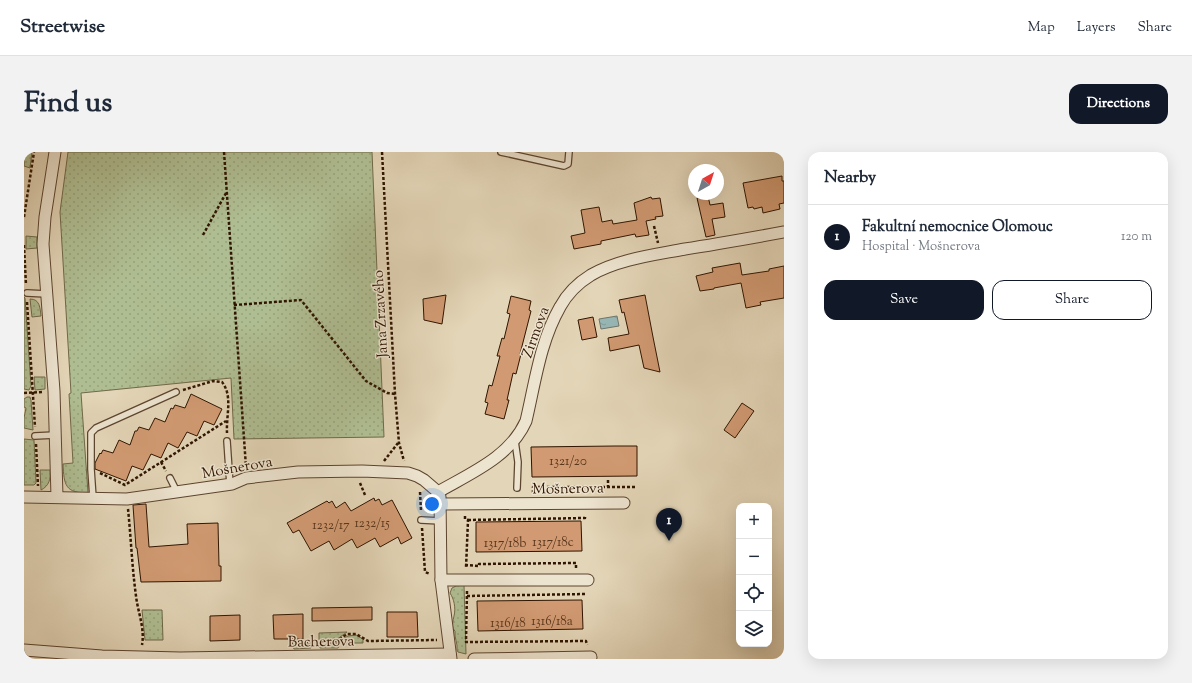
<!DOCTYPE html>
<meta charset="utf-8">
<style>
body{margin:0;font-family:"Sorts Mill Goudy",serif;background:#f2f2f3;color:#1f2937}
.controls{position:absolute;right:12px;bottom:12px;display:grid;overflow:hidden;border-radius:8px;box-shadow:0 4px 16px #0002}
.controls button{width:36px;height:36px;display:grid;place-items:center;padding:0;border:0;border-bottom:1px solid #e0e1e3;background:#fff;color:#1f2937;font:20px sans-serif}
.compass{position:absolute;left:664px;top:12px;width:36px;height:36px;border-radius:50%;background:#fff;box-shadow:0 4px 16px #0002;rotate:39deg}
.you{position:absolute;left:408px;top:352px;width:14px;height:14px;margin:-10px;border:3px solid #fff;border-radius:50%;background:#1a73e8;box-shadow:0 0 0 6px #1a73e833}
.badge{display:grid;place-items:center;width:26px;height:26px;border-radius:50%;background:#111827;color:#fff;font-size:13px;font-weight:700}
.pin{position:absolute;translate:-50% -33px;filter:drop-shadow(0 1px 2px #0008)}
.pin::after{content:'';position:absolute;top:21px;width:14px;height:12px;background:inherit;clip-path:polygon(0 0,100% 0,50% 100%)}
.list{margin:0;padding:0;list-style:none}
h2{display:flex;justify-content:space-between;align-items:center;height:52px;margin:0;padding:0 16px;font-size:17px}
h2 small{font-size:13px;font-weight:400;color:#747a83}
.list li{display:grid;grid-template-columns:26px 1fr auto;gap:12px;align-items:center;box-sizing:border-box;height:64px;padding:0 16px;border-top:1px solid #e0e1e3}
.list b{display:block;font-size:15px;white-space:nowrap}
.list p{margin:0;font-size:13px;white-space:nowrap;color:#747a83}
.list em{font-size:13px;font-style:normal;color:#747a83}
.actions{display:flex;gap:8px;padding:12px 16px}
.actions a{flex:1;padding:9px 0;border:1px solid #111827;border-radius:12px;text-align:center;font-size:14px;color:#111827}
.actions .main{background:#111827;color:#fff}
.icon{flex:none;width:22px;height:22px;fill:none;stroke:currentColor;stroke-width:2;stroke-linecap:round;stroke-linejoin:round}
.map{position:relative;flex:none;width:760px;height:507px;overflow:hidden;border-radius:12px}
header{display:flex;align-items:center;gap:24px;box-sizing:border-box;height:56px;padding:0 20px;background:#fff;border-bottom:1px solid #e0e1e3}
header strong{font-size:19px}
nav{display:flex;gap:22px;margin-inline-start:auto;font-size:14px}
.intro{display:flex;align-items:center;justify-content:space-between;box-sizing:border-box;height:96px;padding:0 24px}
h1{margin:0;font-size:28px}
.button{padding:10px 18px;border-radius:12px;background:#111827;color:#fff;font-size:14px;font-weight:700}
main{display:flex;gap:24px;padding:0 24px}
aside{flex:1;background:#fff;border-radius:12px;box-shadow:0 4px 16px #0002}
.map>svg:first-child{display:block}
</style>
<header>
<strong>Streetwise</strong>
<nav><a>Map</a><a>Layers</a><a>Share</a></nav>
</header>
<div class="intro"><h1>Find us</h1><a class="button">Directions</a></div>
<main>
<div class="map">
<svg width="760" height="507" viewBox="0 0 760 507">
<defs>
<pattern id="grass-dots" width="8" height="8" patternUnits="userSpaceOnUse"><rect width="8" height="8" fill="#afbe92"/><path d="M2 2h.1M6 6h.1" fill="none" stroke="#97a27c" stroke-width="1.8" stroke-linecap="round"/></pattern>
<pattern id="water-ripples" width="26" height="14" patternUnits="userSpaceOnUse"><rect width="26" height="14" fill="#97b7b6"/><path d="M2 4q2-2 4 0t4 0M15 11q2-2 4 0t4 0" fill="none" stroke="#829c9b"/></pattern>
</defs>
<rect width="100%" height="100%" fill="#e3d5b7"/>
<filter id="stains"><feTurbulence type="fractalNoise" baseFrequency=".005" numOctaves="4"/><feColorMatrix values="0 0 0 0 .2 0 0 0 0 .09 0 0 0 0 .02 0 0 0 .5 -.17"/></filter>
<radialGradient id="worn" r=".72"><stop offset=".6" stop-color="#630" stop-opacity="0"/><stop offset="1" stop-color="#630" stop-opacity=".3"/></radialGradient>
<!-- grass -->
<g fill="url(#grass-dots)" stroke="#6f6949">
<polygon points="1,0 8,0 6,16 0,14"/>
<path d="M44,0H348L360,285L210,287L207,226L57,241L64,341C41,341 40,333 39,312L49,311L45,242L47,241L36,60Z"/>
<polygon points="2,84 13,85 13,96 2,97"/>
<polygon points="0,145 1,146 7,234 5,238 0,237"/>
<path d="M6,147C16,147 16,156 17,164L8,165Z"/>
<polygon points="10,225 21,225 21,237 11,238"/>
<polygon points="3,245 6,245 7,248 9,278 0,276 0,266 2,256 0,255 0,247"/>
<polygon points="0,287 10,288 12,331 10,333 0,333"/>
<path d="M16,318H26C27,327 25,334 17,338Z"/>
<path d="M434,433H440L442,502L434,500L433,498C434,491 430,486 431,479L429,477C428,472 429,469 430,464C432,456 430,447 426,441L428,436Z"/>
<polygon points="118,458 138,458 139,488 121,488"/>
<polygon points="323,480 312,488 295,488 295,481"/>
<polygon points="332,483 339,487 339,491 318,491 317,488 324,484"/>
<polygon points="316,491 314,496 296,496 295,495 295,492"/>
<polygon points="288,492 287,496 270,497 268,493"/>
</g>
<!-- water -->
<polygon fill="url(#water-ripples)" stroke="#6d766d" points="593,164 595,174 577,177 575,167"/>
<!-- building -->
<g fill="#d19a72" stroke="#2f1400">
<polygon points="758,24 758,29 760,29 760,51 755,52 756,57 739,61 738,55 730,57 729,55 724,56 719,31"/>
<polygon points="684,44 686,53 699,51 701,65 688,67 691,83 682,85 673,46"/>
<polygon points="627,45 628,47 636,46 639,64 631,65 632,67 622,69 625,83 612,85 611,82 577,89 577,92 550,97 547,84 561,81 557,58 575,55 578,70 588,68 589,72 613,68 610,51"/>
<polygon points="716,111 718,123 745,119 745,117 760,114 760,146 736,150 737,153 722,156 717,131 690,136 690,137 676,139 672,124 689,120 688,116"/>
<polygon points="422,143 418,172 400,168 399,147"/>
<polygon points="621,143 629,185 636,220 620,216 615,193 586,199 584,186 605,182 600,160 598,161 595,148"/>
<polygon points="487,144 507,149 505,158 507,159 496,202 497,202 492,222 489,221 483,248 485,248 480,267 461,262 464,251 461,250 465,233 468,234 476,204 473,204 478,186 480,187 486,162 483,161"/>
<polygon points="569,165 573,185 558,188 554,168"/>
<polygon points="167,242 198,257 190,273 180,269 173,284 163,280 154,296 144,291 137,306 127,302 119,318 108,314 102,329 71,317 71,311 76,301 77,302 79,298 89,301 95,288 106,293 111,279 113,279 115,275 125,278 131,266 141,270 147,256 149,257 151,253 161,256"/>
<polygon points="718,251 730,259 711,286 700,278"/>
<polygon points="591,294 613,294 613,324 508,325 507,295"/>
<polygon points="350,346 351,349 355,347 358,353 368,348 388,386 377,392 374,385 356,395 351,386 333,396 328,387 310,398 305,389 287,399 275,378 269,381 263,371 303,349 305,351 308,349 312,356 321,350 327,359"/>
<polygon points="122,352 125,395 164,392 163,372 194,371 195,414 197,414 197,429 117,430 113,396 112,396 109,353"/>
<polygon points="557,369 558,399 452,400 452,370"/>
<polygon points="558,448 559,477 454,479 453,449"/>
<polygon points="348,455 348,468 288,469 288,456"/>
<polygon points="363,460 393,460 394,485 363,485"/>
<polygon points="279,462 279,487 250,487 249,463"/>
<polygon points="216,463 216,488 186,489 186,464"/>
</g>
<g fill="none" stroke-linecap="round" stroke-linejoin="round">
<defs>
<g id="lane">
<polyline points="477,0 540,14 544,12 545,0"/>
<polyline points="3,141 23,142"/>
<polyline points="11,284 31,283"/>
<polyline points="203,289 206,333"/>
<polyline points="491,289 494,310 493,336"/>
<polyline points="146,326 153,340"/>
<polyline points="69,346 67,317 67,281 72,276 152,240"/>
<polyline points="397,368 417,369"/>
</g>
<g id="street">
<polyline points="31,0 21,65 19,92 30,239 33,345"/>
<path d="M414,340C447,321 486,305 502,269C511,231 516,190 536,155C543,142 554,131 567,123C595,107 630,103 661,97C694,92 727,86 760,80"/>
<polyline points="0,345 103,347 208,332 222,326 274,320 338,319 384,321 393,324 400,328 414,340 416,345 417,428 427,507"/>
<polyline points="417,352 600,351"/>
<polyline points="417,428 564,428"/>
<polyline points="0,498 78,504 156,506 426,502"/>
<polyline points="450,507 567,505"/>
</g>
</defs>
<!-- lane casing -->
<use href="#lane" stroke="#5c442e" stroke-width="8"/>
<!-- street casing -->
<use href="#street" stroke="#5c442e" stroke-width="13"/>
<!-- path -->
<g stroke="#2f1400" stroke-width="2.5" stroke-dasharray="3 2" stroke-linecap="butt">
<polyline points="200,0 222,315"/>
<polyline points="358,0 371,242 375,291 380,309"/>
<polyline points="0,65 10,0"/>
<polyline points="630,74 634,91"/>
<polyline points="179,83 202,41"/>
<polyline points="0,93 2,133"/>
<polyline points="3,150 11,275"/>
<polyline points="210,153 277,148 342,229 363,241 371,242"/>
<path d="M159,238L189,229L198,230C209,244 202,263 203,281"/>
<polyline points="0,241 19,240"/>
<polyline points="12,292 14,334"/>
<polyline points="360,309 374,291"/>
<polyline points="137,310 142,319"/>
<polyline points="76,321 101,333 202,269"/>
<polyline points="584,328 584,335"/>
<polyline points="336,331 341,343"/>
<polyline points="396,340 397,359"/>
<polyline points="509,341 509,335 611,335"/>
<path d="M104,357C107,386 108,415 112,444C114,461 121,476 118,493"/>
<polyline points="441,364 441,367 444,368 442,416"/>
<polyline points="444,368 561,366 561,363"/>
<polyline points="398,376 401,420 406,422"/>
<polyline points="441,413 455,414 455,412 552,411 552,417"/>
<polyline points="443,439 442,490 562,489 563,493"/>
<polyline points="443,444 562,442"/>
<polyline points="296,490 313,489 323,482 332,482 344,489 413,488"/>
<polyline points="266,491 288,490"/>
</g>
<!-- lane -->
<use href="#lane" stroke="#ede4d0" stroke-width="5.5"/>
<!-- street -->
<use href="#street" stroke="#ede4d0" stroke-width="11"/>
</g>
<g text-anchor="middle" stroke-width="3" stroke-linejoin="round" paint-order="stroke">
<!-- number labels -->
<g font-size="13" fill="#58361c">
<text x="544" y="313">1321/20</text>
<text x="348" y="375">1232/15</text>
<text x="307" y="377">1232/17</text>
<text x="529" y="394">1317/18c</text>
<text x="481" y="395">1317/18b</text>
<text x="528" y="473">1316/18a</text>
<text x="484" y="475">1316/18</text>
</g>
<!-- street labels -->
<g font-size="15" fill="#2f1400" stroke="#ede4d0">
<text transform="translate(356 162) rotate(-93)" y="5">Jana Zrzavého</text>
<text transform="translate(511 180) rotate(-70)" y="5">Zirmova</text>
<text transform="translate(213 315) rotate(-10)" y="5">Mošnerova</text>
<text transform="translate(544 336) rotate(-1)" y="5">Mošnerova</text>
<text transform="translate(297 489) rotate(-1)" y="5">Bacherova</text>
</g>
</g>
<rect width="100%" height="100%" filter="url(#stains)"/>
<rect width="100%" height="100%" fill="url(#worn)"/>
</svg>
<div class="controls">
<button>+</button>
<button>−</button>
<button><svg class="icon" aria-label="locate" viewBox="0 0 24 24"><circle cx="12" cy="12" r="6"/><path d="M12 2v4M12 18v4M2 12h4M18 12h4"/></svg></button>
<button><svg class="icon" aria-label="layers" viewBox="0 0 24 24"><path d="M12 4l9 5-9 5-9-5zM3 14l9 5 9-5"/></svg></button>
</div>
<svg class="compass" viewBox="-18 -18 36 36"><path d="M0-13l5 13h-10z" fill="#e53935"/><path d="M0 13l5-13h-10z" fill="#747a83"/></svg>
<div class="you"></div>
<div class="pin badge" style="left:645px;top:389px">1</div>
</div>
<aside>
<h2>Nearby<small></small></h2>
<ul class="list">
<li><span class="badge">1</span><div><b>Fakultní nemocnice Olomouc</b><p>Hospital · Mošnerova</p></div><em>120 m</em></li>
</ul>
<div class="actions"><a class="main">Save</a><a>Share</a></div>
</aside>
</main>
